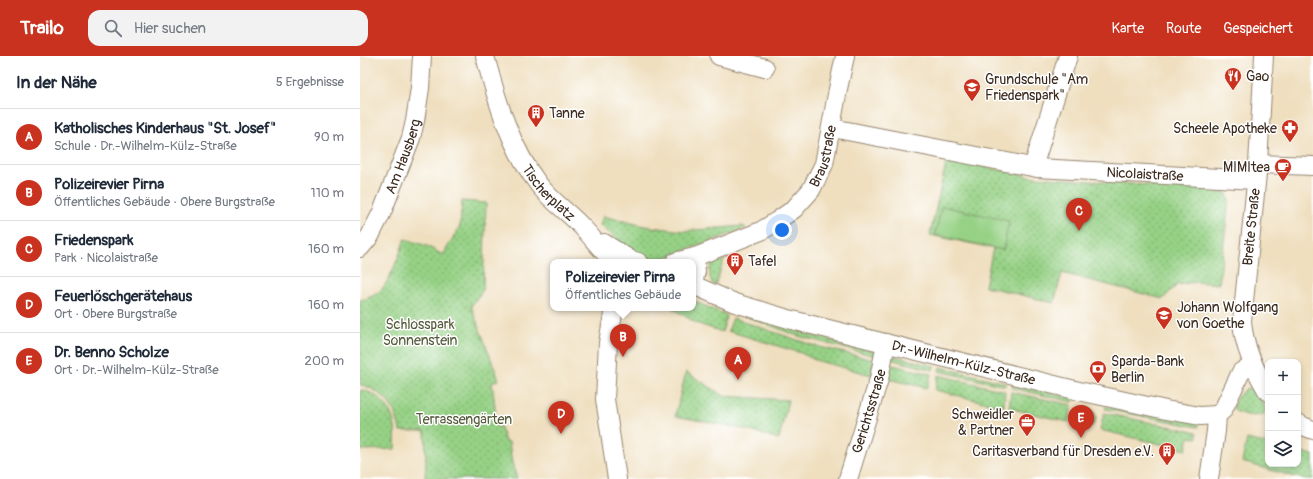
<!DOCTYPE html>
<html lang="de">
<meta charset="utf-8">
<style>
body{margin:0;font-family:Pangolin,sans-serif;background:#f2f2f3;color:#1f2937}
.controls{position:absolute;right:12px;bottom:12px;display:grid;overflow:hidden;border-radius:8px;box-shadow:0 2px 6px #0003}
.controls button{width:36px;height:36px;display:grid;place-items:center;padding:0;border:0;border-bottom:1px solid #e0e1e3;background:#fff;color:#1f2937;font:20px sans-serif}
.you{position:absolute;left:422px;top:174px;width:14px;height:14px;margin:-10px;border:3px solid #fff;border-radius:50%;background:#1a73e8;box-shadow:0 0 0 6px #1a73e833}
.badge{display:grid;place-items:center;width:26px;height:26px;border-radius:50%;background:#c8321e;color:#fff;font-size:13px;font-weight:700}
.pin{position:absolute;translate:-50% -33px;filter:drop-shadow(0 1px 2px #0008)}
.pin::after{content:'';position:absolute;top:21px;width:14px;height:12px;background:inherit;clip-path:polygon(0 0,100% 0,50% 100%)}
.popup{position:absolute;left:190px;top:203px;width:146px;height:52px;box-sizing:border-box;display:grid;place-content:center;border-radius:8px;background:#fff;filter:drop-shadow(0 1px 3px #0005);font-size:13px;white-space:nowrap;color:#747a83}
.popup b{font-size:15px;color:#1f2937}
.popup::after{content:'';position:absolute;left:50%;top:100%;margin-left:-8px;border:8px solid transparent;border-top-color:#fff}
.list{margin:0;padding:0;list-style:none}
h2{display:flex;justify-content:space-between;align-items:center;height:52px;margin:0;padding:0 16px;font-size:17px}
h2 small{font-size:13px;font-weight:400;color:#747a83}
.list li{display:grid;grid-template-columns:26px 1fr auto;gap:12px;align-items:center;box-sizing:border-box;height:56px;padding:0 16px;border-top:1px solid #e0e1e3}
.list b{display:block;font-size:15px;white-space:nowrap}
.list p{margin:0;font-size:13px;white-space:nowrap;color:#747a83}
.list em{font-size:13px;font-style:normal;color:#747a83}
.icon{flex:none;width:22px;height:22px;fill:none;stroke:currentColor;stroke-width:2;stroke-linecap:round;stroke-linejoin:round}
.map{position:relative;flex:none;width:953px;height:423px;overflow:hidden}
header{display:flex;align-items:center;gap:24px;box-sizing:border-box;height:56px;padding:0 20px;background:#c8321e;color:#fff}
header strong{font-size:19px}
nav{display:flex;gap:22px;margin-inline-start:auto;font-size:14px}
.search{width:280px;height:36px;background:#f2f2f3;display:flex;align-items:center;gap:10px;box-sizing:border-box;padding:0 14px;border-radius:12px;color:#747a83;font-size:15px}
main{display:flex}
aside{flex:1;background:#fff}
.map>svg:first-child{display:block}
</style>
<header>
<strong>Trailo</strong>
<div class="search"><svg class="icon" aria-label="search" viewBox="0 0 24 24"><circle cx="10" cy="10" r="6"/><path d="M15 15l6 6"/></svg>Hier suchen</div>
<nav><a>Karte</a><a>Route</a><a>Gespeichert</a></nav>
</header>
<main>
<aside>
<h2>In der Nähe<small>5 Ergebnisse</small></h2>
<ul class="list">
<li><span class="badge">A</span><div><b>Katholisches Kinderhaus &quot;St. Josef&quot;</b><p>Schule · Dr.-Wilhelm-Külz-Straße</p></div><em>90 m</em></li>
<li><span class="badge">B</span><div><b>Polizeirevier Pirna</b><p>Öffentliches Gebäude · Obere Burgstraße</p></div><em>110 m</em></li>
<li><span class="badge">C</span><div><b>Friedenspark</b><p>Park · Nicolaistraße</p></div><em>160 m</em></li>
<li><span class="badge">D</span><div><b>Feuerlöschgerätehaus</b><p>Ort · Obere Burgstraße</p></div><em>160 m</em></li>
<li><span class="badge">E</span><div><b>Dr. Benno Scholze</b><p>Ort · Dr.-Wilhelm-Külz-Straße</p></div><em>200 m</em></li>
</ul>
</aside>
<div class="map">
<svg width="953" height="423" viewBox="0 0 953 423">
<defs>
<pattern id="green-dots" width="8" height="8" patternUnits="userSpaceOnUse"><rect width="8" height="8" fill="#96d185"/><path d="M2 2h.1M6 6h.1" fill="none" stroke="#7caa6c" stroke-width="1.8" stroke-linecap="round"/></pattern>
</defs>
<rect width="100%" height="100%" fill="#fff"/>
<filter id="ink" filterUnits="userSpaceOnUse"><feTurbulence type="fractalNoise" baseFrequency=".025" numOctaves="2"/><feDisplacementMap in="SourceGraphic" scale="8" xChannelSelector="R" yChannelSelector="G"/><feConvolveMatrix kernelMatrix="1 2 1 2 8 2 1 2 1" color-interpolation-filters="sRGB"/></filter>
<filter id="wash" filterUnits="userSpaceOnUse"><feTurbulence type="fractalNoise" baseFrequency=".012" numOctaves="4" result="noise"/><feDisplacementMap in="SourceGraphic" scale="16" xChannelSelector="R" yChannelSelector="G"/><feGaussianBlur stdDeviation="0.9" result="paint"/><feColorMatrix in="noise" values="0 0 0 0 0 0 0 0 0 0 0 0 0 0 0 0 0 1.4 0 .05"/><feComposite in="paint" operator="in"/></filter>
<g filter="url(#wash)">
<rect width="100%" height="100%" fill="#efdfbf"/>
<!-- green -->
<g fill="url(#green-dots)" stroke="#687e52">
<polygon points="587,103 674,121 859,134 867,138 869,144 859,228 835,226 817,229 803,243 702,217 694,247 625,230 633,192 570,179"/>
<path d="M102,145L126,147L123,234L111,250L139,324L132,326L135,351L137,371H141L145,386H149L152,407L157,423H65L66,404L65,375H40C37,356 29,342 12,333C8,331 5,329 0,329V244C6,243 16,239 20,235C30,226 40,196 45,183L67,190L83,199L100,170Z"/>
<polygon points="243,160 284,170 323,175 383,170 386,172 307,201 293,203 282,201 274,197 240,169"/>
<path d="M360,199L364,203L356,228L353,229C347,218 349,206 360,199Z"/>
<polygon points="355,244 422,269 455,280 516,296 515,300 438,280 353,248"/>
<polygon points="333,245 367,259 362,276 336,267 312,252 333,252"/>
<polygon points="373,262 452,289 514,304 511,319 455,304 441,297 368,275"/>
<polygon points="531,299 574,310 573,314 530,303"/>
<polygon points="528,308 571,318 567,332 524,322"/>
<polygon points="580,311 646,327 645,330 579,315"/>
<polygon points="326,316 364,340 428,344 419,383 383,373 315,360"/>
<polygon points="578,319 645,335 644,351 575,334"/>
<polygon points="653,329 714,342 713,346 652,332"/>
<path d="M891,332L895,334L906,353L903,359C895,361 881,359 874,354C872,344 882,333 891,332Z"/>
<path d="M0,334C19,336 32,353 35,371C36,378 35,386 35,393L0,394Z"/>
<polygon points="651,336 712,349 708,366 649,352"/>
<polygon points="746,350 838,366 838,371 745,353"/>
<circle cx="727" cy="362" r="9"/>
<polygon points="744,357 837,376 837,382 829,381 826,394 740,374"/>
<polygon points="887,383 908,388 908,408 938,408 938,395 953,399 953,423 943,423 882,406"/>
</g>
<!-- pitch -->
<polygon fill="#96d185" stroke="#687e52" points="582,150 649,165 643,194 575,179"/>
</g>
<g filter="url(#ink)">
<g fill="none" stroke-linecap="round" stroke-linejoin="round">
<defs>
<g id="minor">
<path id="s1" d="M125,0C137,45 150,91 179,129C192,146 211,158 225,174C235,185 242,195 254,206"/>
<polyline points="359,0 405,12"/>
<path d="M904,0L898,108L882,265C884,291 894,313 908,336"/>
<path id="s2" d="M472,72L677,112L896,124"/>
<polyline points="898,108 953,110"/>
<polyline points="673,111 708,0"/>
<polyline points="244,187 271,204 278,206"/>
<path id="s3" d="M0,192L10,180L22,156L51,82L55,65L60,32L62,0"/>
<polyline points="315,206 335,201"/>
<path id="s4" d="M333,226L336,216L335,201L401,175L417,165L434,153L451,134L464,108L478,33L485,0"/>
<path id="s5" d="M333,229L375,247L432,264L719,335L806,354L840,360L857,359"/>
<polyline points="254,252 248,287 245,343 257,423"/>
<polyline points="857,359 863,354 881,316 893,308"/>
<polyline points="938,367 943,370 953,374"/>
<path id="s6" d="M488,423L519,323L526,287"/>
<polyline points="849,423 856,375 857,359"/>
</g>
</defs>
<!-- minor casing -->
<use href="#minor" stroke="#95846e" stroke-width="20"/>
<!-- minor -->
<use href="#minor" stroke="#fff" stroke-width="18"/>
</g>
</g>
<!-- icons -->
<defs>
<symbol id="restaurant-pin" viewBox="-11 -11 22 30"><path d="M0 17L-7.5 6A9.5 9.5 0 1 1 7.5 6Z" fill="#c8321e" stroke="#fff"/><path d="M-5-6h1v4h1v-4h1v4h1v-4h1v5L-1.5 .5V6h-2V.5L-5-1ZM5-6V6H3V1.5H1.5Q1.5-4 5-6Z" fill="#fff"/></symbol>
<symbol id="school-pin" viewBox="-11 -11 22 30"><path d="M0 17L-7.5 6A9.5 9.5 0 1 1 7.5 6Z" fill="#c8321e" stroke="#fff"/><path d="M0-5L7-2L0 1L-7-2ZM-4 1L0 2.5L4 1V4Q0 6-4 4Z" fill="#fff"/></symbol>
<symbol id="building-pin" viewBox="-11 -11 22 30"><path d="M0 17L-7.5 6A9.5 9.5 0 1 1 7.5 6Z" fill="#c8321e" stroke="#fff"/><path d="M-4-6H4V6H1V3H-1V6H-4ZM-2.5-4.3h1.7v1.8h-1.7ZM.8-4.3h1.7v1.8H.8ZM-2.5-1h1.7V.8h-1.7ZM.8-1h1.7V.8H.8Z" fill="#fff"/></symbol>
<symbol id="pharmacy-pin" viewBox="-11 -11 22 30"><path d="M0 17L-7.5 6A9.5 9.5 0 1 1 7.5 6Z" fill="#c8321e" stroke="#fff"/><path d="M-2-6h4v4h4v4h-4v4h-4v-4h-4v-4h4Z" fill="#fff"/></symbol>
<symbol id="cafe-pin" viewBox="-11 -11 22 30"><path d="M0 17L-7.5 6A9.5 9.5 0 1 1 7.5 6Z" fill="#c8321e" stroke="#fff"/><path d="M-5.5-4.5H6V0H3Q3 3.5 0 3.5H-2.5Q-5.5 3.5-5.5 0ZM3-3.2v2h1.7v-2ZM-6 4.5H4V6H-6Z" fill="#fff"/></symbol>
<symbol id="bank-pin" viewBox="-11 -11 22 30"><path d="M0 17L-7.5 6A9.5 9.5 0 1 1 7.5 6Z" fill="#c8321e" stroke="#fff"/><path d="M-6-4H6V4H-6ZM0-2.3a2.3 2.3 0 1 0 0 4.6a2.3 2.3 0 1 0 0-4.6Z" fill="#fff"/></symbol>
<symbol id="office-pin" viewBox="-11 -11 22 30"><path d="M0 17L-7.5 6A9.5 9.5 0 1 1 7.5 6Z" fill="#c8321e" stroke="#fff"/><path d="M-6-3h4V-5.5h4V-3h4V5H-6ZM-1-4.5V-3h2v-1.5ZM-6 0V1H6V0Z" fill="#fff"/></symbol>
</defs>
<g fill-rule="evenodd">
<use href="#restaurant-pin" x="863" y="10" width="20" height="27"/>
<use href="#school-pin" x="602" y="21" width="20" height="27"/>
<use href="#building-pin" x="166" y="47" width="20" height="27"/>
<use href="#pharmacy-pin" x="920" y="62" width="20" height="27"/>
<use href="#cafe-pin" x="913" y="101" width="20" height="27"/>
<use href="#building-pin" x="365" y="195" width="20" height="27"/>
<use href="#school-pin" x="794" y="249" width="20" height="27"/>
<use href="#bank-pin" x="728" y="303" width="20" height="27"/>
<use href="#office-pin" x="657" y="356" width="20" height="27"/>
<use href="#building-pin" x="797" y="385" width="20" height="27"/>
</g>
<g text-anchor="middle" stroke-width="3" stroke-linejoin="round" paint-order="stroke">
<!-- poi labels -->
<g font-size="14" fill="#3b2a1e" stroke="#fff" text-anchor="start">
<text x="886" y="25">Gao</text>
<text x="625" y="28">Grundschule "Am<tspan x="625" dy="16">Friedenspark"</tspan></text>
<text x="189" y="62">Tanne</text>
<text x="917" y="77" text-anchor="end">Scheele Apotheke</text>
<text x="910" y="116" text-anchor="end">MIMItea</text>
<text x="388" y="210">Tafel</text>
<text x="817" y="256">Johann Wolfgang<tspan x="817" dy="16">von Goethe</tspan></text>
<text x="751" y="310">Sparda-Bank<tspan x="751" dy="16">Berlin</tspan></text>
<text x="654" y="363" text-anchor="end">Schweidler<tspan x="654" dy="16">&amp; Partner</tspan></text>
<text x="794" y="400" text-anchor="end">Caritasverband für Dresden e.V.</text>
</g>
<!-- street labels -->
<g font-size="14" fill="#3b2a1e" stroke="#fff">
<text dy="5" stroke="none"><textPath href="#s4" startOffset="198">Braustraße</textPath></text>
<text dy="5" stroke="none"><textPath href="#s3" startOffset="102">Am Hausberg</textPath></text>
<text dy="5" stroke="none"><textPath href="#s2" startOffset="317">Nicolaistraße</textPath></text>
<text dy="5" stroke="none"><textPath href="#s1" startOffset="153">Tischerplatz</textPath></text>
<text transform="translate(891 171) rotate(-84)" y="5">Breite Straße</text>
<text dy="5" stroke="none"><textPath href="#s5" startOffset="282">Dr.-Wilhelm-Külz-Straße</textPath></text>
<text dy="5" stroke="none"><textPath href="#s6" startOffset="71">Gerichtsstraße</textPath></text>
</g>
<!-- park labels -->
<g font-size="14" fill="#565c3d" stroke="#fff">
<text x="60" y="273">Schlosspark<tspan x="60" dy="16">Sonnenstein</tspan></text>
<text x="104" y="368">Terrassengärten</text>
</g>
</g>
</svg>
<div class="controls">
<button>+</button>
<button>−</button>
<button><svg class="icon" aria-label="layers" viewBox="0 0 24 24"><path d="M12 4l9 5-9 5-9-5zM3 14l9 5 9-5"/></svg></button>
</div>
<div class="you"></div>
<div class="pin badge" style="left:378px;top:324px">A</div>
<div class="pin badge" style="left:263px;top:301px">B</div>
<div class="popup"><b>Polizeirevier Pirna</b>Öffentliches Gebäude</div>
<div class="pin badge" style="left:719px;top:175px">C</div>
<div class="pin badge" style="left:201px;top:378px">D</div>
<div class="pin badge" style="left:721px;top:382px">E</div>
</div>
</main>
